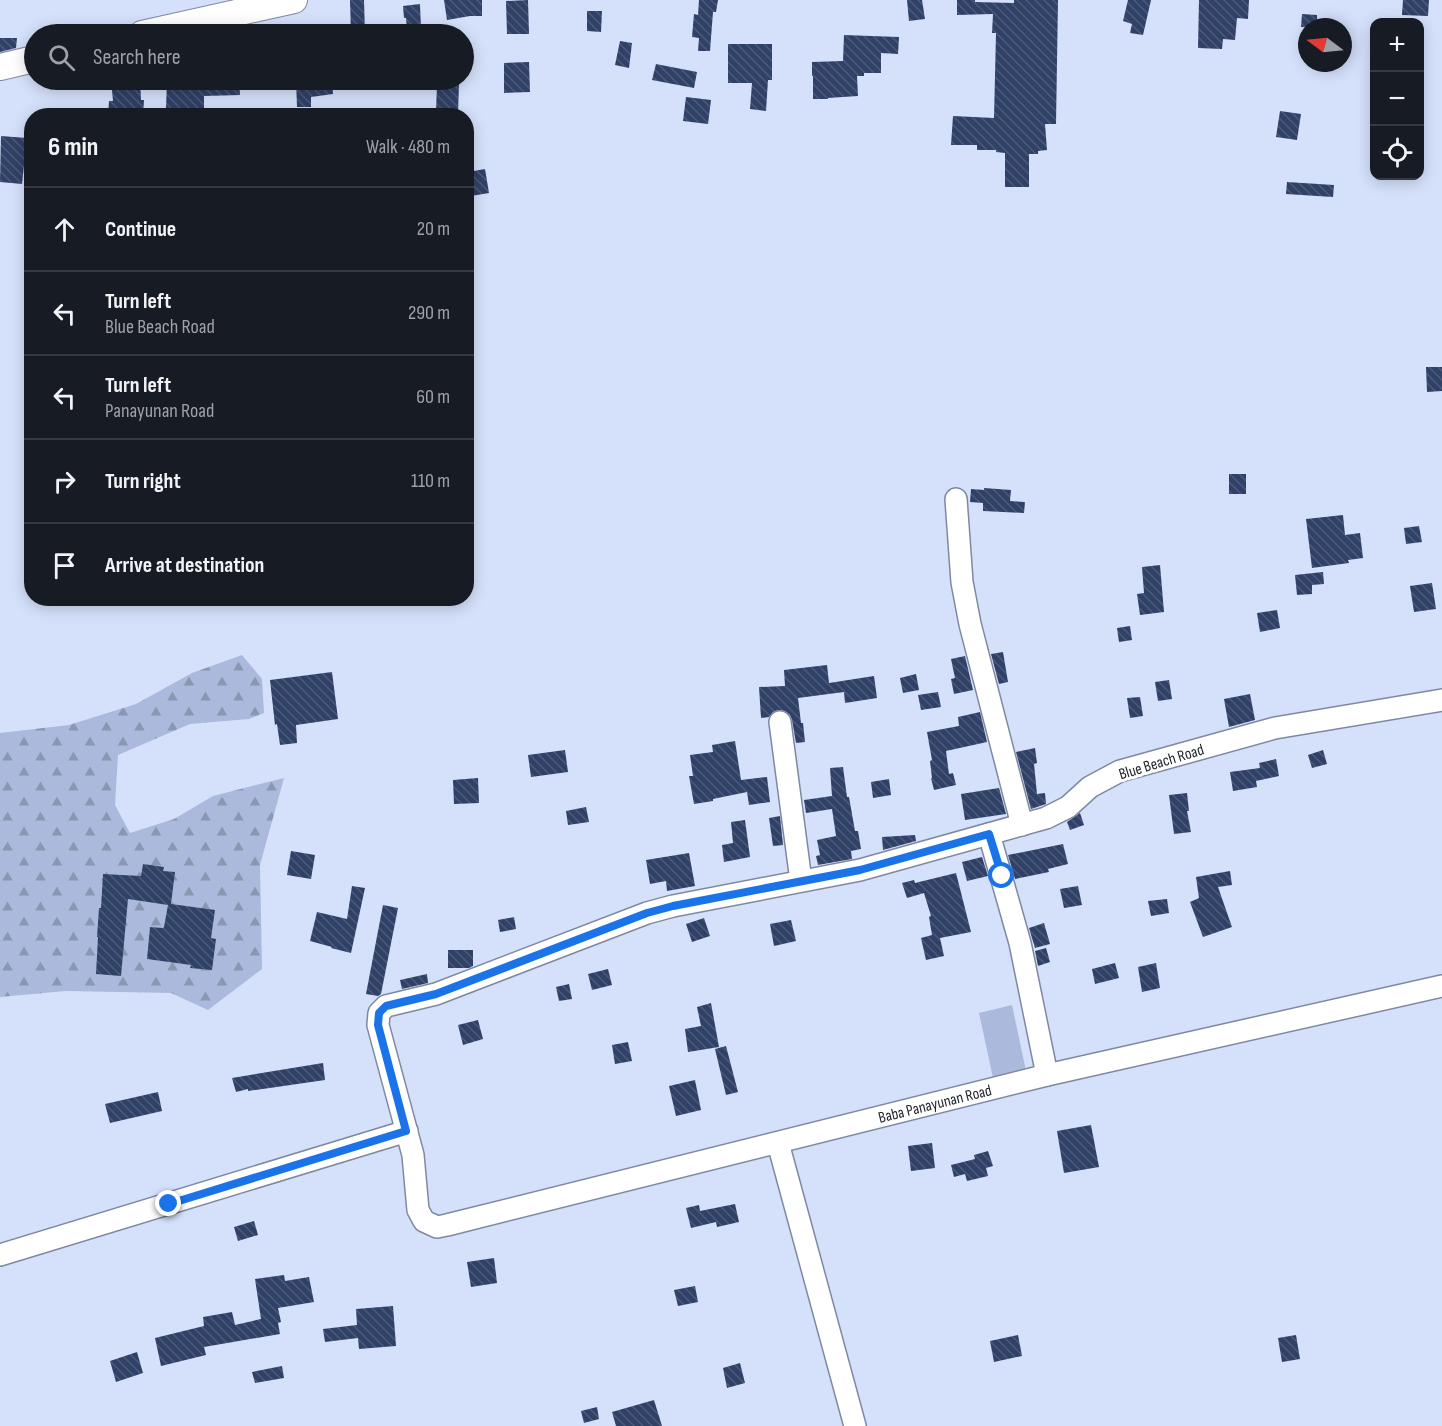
<!DOCTYPE html>
<meta charset="utf-8">
<style>
body{margin:0;font-family:"Sofia Sans Condensed",sans-serif;background:#242831;color:#f1f3f6}
.controls{position:absolute;right:18px;top:18px;display:grid;overflow:hidden;border-radius:12px;box-shadow:0 3px 15px #0003}
.controls button{width:54px;height:54px;display:grid;place-items:center;padding:0;border:0;border-bottom:2px solid #363941;background:#171b24;color:#f1f3f6;font:30px sans-serif}
.compass{position:absolute;left:1298px;top:18px;width:54px;height:54px;border-radius:50%;background:#171b24;box-shadow:0 3px 15px #0003;rotate:286deg}
.stop{position:absolute;width:18px;height:18px;margin:-14px;border:4px solid #1a73e8;border-radius:50%;background:#fff}
.stop.end{background:#1a73e8;border-color:#fff;box-shadow:0 2px 6px #0008}
.list{margin:0;padding:0;list-style:none}
h2{display:flex;justify-content:space-between;align-items:center;height:78px;margin:0;padding:0 24px;font-size:26px}
h2 small{font-size:20px;font-weight:400;color:#9ea1a6}
.list li{display:grid;grid-template-columns:39px 1fr auto;gap:18px;align-items:center;box-sizing:border-box;height:84px;padding:0 24px;border-top:2px solid #363941}
.list b{display:block;font-size:22px;white-space:nowrap}
.list p{margin:0;font-size:20px;white-space:nowrap;color:#9ea1a6}
.list em{font-size:20px;font-style:normal;color:#9ea1a6}
.icon{flex:none;width:33px;height:33px;fill:none;stroke:currentColor;stroke-width:2;stroke-linecap:round;stroke-linejoin:round}
.map{position:relative;flex:none;width:1442px;height:1426px;overflow:hidden}
.search{position:absolute;background:#171b24;box-shadow:0 3px 15px #0003;left:24px;top:24px;width:450px;height:66px;display:flex;align-items:center;gap:15px;box-sizing:border-box;padding:0 21px;border-radius:33px;color:#9ea1a6;font-size:22px}
.panel{position:absolute;background:#171b24;box-shadow:0 3px 15px #0003;left:24px;top:108px;width:450px;height:498px;border-radius:24px}
.map>svg:first-child{display:block}
</style>
<div class="map">
<svg width="1442" height="1426" viewBox="0 0 1442 1426">
<defs>
<pattern id="forest-firs" width="22" height="20" patternUnits="userSpaceOnUse" patternTransform="scale(1.5)"><rect width="22" height="20" fill="#abbadc"/><path d="M5 1l3.5 6h-7zM16 11l3.5 6h-7z" fill="#8a97b2"/></pattern>
<pattern id="building-back-hatch" width="6" height="6" patternUnits="userSpaceOnUse" patternTransform="scale(1.5)"><rect width="6" height="6" fill="#304167"/><path d="M-1 5l2 2M0 0l6 6M5-1l2 2" fill="none" stroke="#4c5a79"/></pattern>
</defs>
<rect width="100%" height="100%" fill="#d5e1fb"/>
<!-- forest -->
<polygon fill="url(#forest-firs)" points="242,655 262,679 264,713 249,719 190,724 118,755 115,805 130,833 174,819 213,796 284,778 260,865 262,969 208,1010 171,993 66,991 0,997 0,733 69,725 136,704 192,673"/>
<!-- pitch -->
<polygon fill="#abbadc" points="1012,1005 1026,1071 993,1078 979,1013"/>
<!-- building -->
<g fill="url(#building-back-hatch)">
<polygon points="350,0 364,0 365,34 351,34"/>
<polygon points="444,0 482,0 482,16 470,16 447,20"/>
<polygon points="528,0 529,34 507,34 506,1"/>
<polygon points="699,0 718,0 716,12 713,12 710,51 698,51 699,38 692,37 694,14 698,15"/>
<polygon points="907,0 922,0 925,19 909,21"/>
<polygon points="957,0 975,0 975,2 1014,3 1014,0 1058,0 1056,124 1045,124 1047,150 1038,151 1038,154 1029,154 1029,187 1005,187 1005,153 996,152 996,150 977,150 977,145 951,145 953,116 994,118 996,33 992,33 993,14 957,15"/>
<polygon points="1128,0 1151,0 1143,35 1130,33 1132,24 1123,21"/>
<polygon points="1199,0 1249,0 1248,19 1237,18 1235,40 1223,39 1222,49 1198,48"/>
<polygon points="1403,0 1429,0 1428,16 1402,15"/>
<polygon points="420,4 421,29 407,29 406,18 404,18 403,6"/>
<polygon points="587,11 602,11 601,32 587,31"/>
<polygon points="1302,14 1317,15 1317,27 1301,27"/>
<polygon points="844,35 899,37 898,54 881,53 881,73 864,73 864,76 857,76 858,96 828,98 828,99 813,99 813,76 812,76 812,62 843,61"/>
<polygon points="0,38 17,38 16,48 0,52"/>
<polygon points="620,41 632,43 629,68 615,65"/>
<polygon points="728,44 772,44 772,80 768,80 766,111 750,109 752,83 728,83"/>
<polygon points="529,62 530,92 504,93 504,63"/>
<polygon points="656,64 697,72 694,88 652,80"/>
<polygon points="111,80 140,80 141,100 144,100 143,116 108,116 109,101 113,101"/>
<polygon points="167,80 239,80 240,95 204,96 204,112 166,108"/>
<polygon points="296,80 332,80 333,94 311,97 311,107 297,107"/>
<polygon points="437,83 459,84 458,114 436,113"/>
<polygon points="686,97 711,100 708,124 683,121"/>
<polygon points="1280,111 1301,114 1297,140 1276,137"/>
<polygon points="1,136 27,138 22,184 0,182"/>
<polygon points="485,169 489,193 471,196 468,172"/>
<polygon points="1287,182 1334,185 1333,197 1286,194"/>
<polygon points="1426,367 1442,367 1442,391 1427,392"/>
<rect x="1229" y="474" width="17" height="20"/>
<polygon points="984,488 1011,490 1010,501 1025,502 1024,513 983,511 983,503 970,502 971,489 984,490"/>
<polygon points="1343,515 1345,535 1360,533 1363,558 1348,560 1349,563 1312,568 1306,519"/>
<polygon points="1419,526 1422,542 1406,544 1404,528"/>
<polygon points="1160,565 1164,612 1140,615 1137,594 1144,593 1142,567"/>
<polygon points="1323,572 1324,584 1312,585 1312,594 1297,595 1295,575"/>
<polygon points="1432,583 1436,609 1414,612 1410,586"/>
<polygon points="1277,610 1280,628 1260,632 1257,613"/>
<polygon points="1130,626 1132,640 1119,642 1117,628"/>
<polygon points="1003,652 1008,682 999,684 991,654"/>
<polygon points="965,656 973,690 954,694 951,679 955,678 951,659"/>
<polygon points="827,665 829,683 874,676 877,698 845,703 844,692 798,698 801,723 803,723 805,742 796,743 792,720 790,715 785,711 778,710 773,712 769,717 761,718 759,687 785,686 784,670"/>
<polygon points="332,672 338,719 296,725 297,743 280,745 277,724 275,725 270,680"/>
<polygon points="916,674 919,690 903,693 900,678"/>
<polygon points="1169,680 1172,699 1158,701 1155,682"/>
<polygon points="938,692 941,707 921,710 918,695"/>
<polygon points="1250,694 1255,720 1229,727 1224,699"/>
<polygon points="1140,697 1143,716 1130,718 1127,698"/>
<polygon points="980,712 987,742 946,751 949,774 953,773 956,785 934,790 931,778 932,778 930,761 932,760 927,732 959,726 958,717"/>
<polygon points="735,741 741,780 767,777 770,802 749,805 747,792 713,799 713,801 694,804 689,776 693,776 690,755 713,752 712,745"/>
<polygon points="1035,748 1037,763 1034,764 1037,794 1045,793 1046,804 1031,809 1016,752"/>
<polygon points="565,750 568,772 531,777 528,755"/>
<polygon points="1323,750 1327,764 1312,768 1308,755"/>
<polygon points="1276,759 1279,776 1256,781 1257,787 1233,791 1230,772 1260,768 1259,763"/>
<polygon points="843,767 847,797 849,797 855,831 858,831 861,849 851,851 852,859 818,865 816,856 820,855 817,840 836,836 832,809 806,813 804,800 832,796 830,768"/>
<polygon points="478,778 479,803 454,804 453,780"/>
<polygon points="889,779 891,795 873,798 871,782"/>
<polygon points="999,788 1006,814 965,820 961,794"/>
<polygon points="1187,793 1189,811 1187,811 1191,832 1174,834 1169,795"/>
<polygon points="586,807 589,822 568,825 566,811"/>
<polygon points="1080,813 1084,825 1070,830 1067,822"/>
<polygon points="780,816 783,845 773,846 769,818"/>
<polygon points="745,820 750,857 724,862 722,845 733,843 731,822"/>
<polygon points="915,835 916,841 883,850 882,837"/>
<polygon points="1063,844 1068,864 1048,869 1049,872 1015,879 1008,855"/>
<polygon points="291,851 315,855 311,879 287,875"/>
<polygon points="689,853 695,886 667,891 666,881 650,884 646,860"/>
<polygon points="982,857 988,876 967,881 962,862"/>
<polygon points="143,864 164,867 163,871 175,872 171,904 215,910 211,938 216,939 212,970 190,968 191,965 147,959 150,927 163,928 164,927 168,905 128,899 121,976 96,974 98,937 97,937 99,908 101,908 103,874 141,876"/>
<polygon points="1230,871 1232,885 1218,887 1232,927 1203,937 1190,902 1199,898 1196,877"/>
<polygon points="956,873 971,932 940,938 944,956 926,960 921,938 932,935 929,917 931,916 924,893 907,898 902,883 914,880 915,883"/>
<polygon points="352,886 365,888 351,953 331,948 332,947 310,941 317,912 347,919"/>
<polygon points="1078,886 1082,905 1064,908 1060,889"/>
<polygon points="1167,899 1169,913 1151,916 1148,901"/>
<polygon points="383,905 398,908 381,994 378,996 366,994"/>
<polygon points="514,917 516,929 500,932 498,920"/>
<polygon points="704,918 710,936 692,942 686,924"/>
<polygon points="791,920 796,941 774,946 770,924"/>
<polygon points="1044,923 1050,944 1035,948 1029,928"/>
<polygon points="1046,948 1050,962 1038,966 1035,951"/>
<polygon points="448,950 473,950 473,966 469,968 448,968"/>
<polygon points="1115,963 1119,978 1095,984 1092,969"/>
<polygon points="1156,963 1160,988 1142,992 1138,967"/>
<polygon points="608,969 612,985 592,990 588,974"/>
<polygon points="427,974 428,983 402,989 400,980"/>
<polygon points="569,984 572,999 559,1001 556,987"/>
<polygon points="711,1003 719,1047 688,1052 685,1029 701,1026 697,1007"/>
<polygon points="478,1020 483,1039 463,1045 458,1025"/>
<polygon points="628,1042 632,1061 615,1064 612,1045"/>
<polygon points="726,1046 738,1092 726,1095 715,1049"/>
<polygon points="323,1063 325,1080 248,1091 248,1089 236,1092 232,1078"/>
<polygon points="695,1080 701,1110 676,1116 669,1086"/>
<polygon points="158,1092 162,1111 110,1123 105,1104"/>
<polygon points="1091,1125 1099,1167 1064,1173 1057,1131"/>
<polygon points="932,1143 935,1168 911,1171 908,1146"/>
<polygon points="988,1151 993,1166 986,1168 988,1176 967,1181 965,1174 954,1177 951,1165 975,1159 974,1155"/>
<polygon points="735,1204 739,1222 717,1227 716,1222 691,1228 686,1208 699,1205 700,1211"/>
<polygon points="254,1221 258,1235 238,1241 234,1227"/>
<polygon points="494,1258 497,1283 471,1287 467,1262"/>
<polygon points="284,1275 285,1281 309,1277 314,1302 278,1308 281,1322 278,1323 280,1334 204,1347 206,1355 161,1366 155,1338 204,1326 203,1317 232,1312 235,1325 261,1319 255,1279"/>
<polygon points="695,1286 698,1302 678,1306 674,1290"/>
<polygon points="393,1306 396,1346 359,1349 358,1338 325,1342 323,1329 357,1325 356,1309"/>
<polygon points="1018,1335 1022,1356 994,1362 990,1341"/>
<polygon points="1296,1335 1300,1359 1282,1362 1278,1338"/>
<polygon points="137,1352 143,1373 116,1382 110,1361"/>
<polygon points="740,1363 745,1383 727,1388 723,1368"/>
<polygon points="282,1366 284,1378 255,1383 252,1372"/>
<polygon points="654,1400 662,1426 616,1426 612,1412"/>
<polygon points="597,1407 599,1419 584,1423 581,1411"/>
</g>
<g fill="none" stroke-linecap="round" stroke-linejoin="round">
<defs>
<g id="minor">
<polyline points="956,499 962,582 970,624 1022,825"/>
<path id="s1" d="M1442,700L1275,728L1120,771L1090,787L1068,807L1046,818L860,870L673,906L647,913L436,994L386,1006L379,1013L378,1025L413,1155L418,1210L424,1221L437,1227L447,1225L1047,1075L1442,986"/>
<polyline points="780,722 801,881"/>
<polyline points="989,834 1020,943 1047,1075"/>
<polyline points="778,1143 855,1426"/>
<polyline points="0,1255 407,1131"/>
</g>
<g id="major">
<polyline points="142,34 294,0"/>
<polyline points="0,67 34,59"/>
</g>
</defs>
<!-- minor casing -->
<use href="#minor" stroke="#7e89a1" stroke-width="24"/>
<!-- major casing -->
<use href="#major" stroke="#7e89a1" stroke-width="28"/>
<!-- minor -->
<use href="#minor" stroke="#fff" stroke-width="21"/>
<!-- major -->
<use href="#major" stroke="#fff" stroke-width="26"/>
</g>
<g fill="none" stroke-linecap="round" stroke-linejoin="round">
<!-- route -->
<polyline stroke="#1a73e8" stroke-width="8" points="169,1204 406,1131 378,1025 379,1013 386,1006 436,994 647,913 673,906 860,870 989,834 1002,876"/>
</g>
<g text-anchor="middle" stroke-width="6" stroke-linejoin="round" paint-order="stroke">
<!-- street labels -->
<g font-size="16" fill="#1c2029" stroke="#fff">
<text transform="translate(1161 761) rotate(-17)" y="6">Blue Beach Road</text>
<text dy="6" stroke="none"><textPath href="#s1" startOffset="1858">Baba Panayunan Road</textPath></text>
</g>
</g>
</svg>
<div class="controls">
<button>+</button>
<button>−</button>
<button><svg class="icon" aria-label="locate" viewBox="0 0 24 24"><circle cx="12" cy="12" r="6"/><path d="M12 2v4M12 18v4M2 12h4M18 12h4"/></svg></button>
</div>
<svg class="compass" viewBox="-18 -18 36 36"><path d="M0-13l5 13h-10z" fill="#e53935"/><path d="M0 13l5-13h-10z" fill="#9ea1a6"/></svg>
<div class="stop" style="left:1002px;top:876px"></div>
<div class="stop end" style="left:169px;top:1204px"></div>
<div class="search"><svg class="icon" aria-label="search" viewBox="0 0 24 24"><circle cx="10" cy="10" r="6"/><path d="M15 15l6 6"/></svg>Search here</div>
<section class="panel">
<h2>6 min<small>Walk · 480 m</small></h2>
<ul class="list">
<li><svg class="icon" aria-label="ahead" viewBox="0 0 24 24"><path d="M12 20V5M6 11l6-6 6 6"/></svg><div><b>Continue</b></div><em>20 m</em></li>
<li><svg class="icon" aria-label="left" viewBox="0 0 24 24"><path d="M17 20v-9H6M10 6l-5 5 5 5"/></svg><div><b>Turn left</b><p>Blue Beach Road</p></div><em>290 m</em></li>
<li><svg class="icon" aria-label="left" viewBox="0 0 24 24"><path d="M17 20v-9H6M10 6l-5 5 5 5"/></svg><div><b>Turn left</b><p>Panayunan Road</p></div><em>60 m</em></li>
<li><svg class="icon" aria-label="right" viewBox="0 0 24 24"><path d="M7 20v-9h11M14 6l5 5-5 5"/></svg><div><b>Turn right</b></div><em>110 m</em></li>
<li><svg class="icon" aria-label="arrive" viewBox="0 0 24 24"><path d="M6 21V4h12l-3 4 3 4H6"/></svg><div><b>Arrive at destination</b></div></li>
</ul>
</section>
</div>
